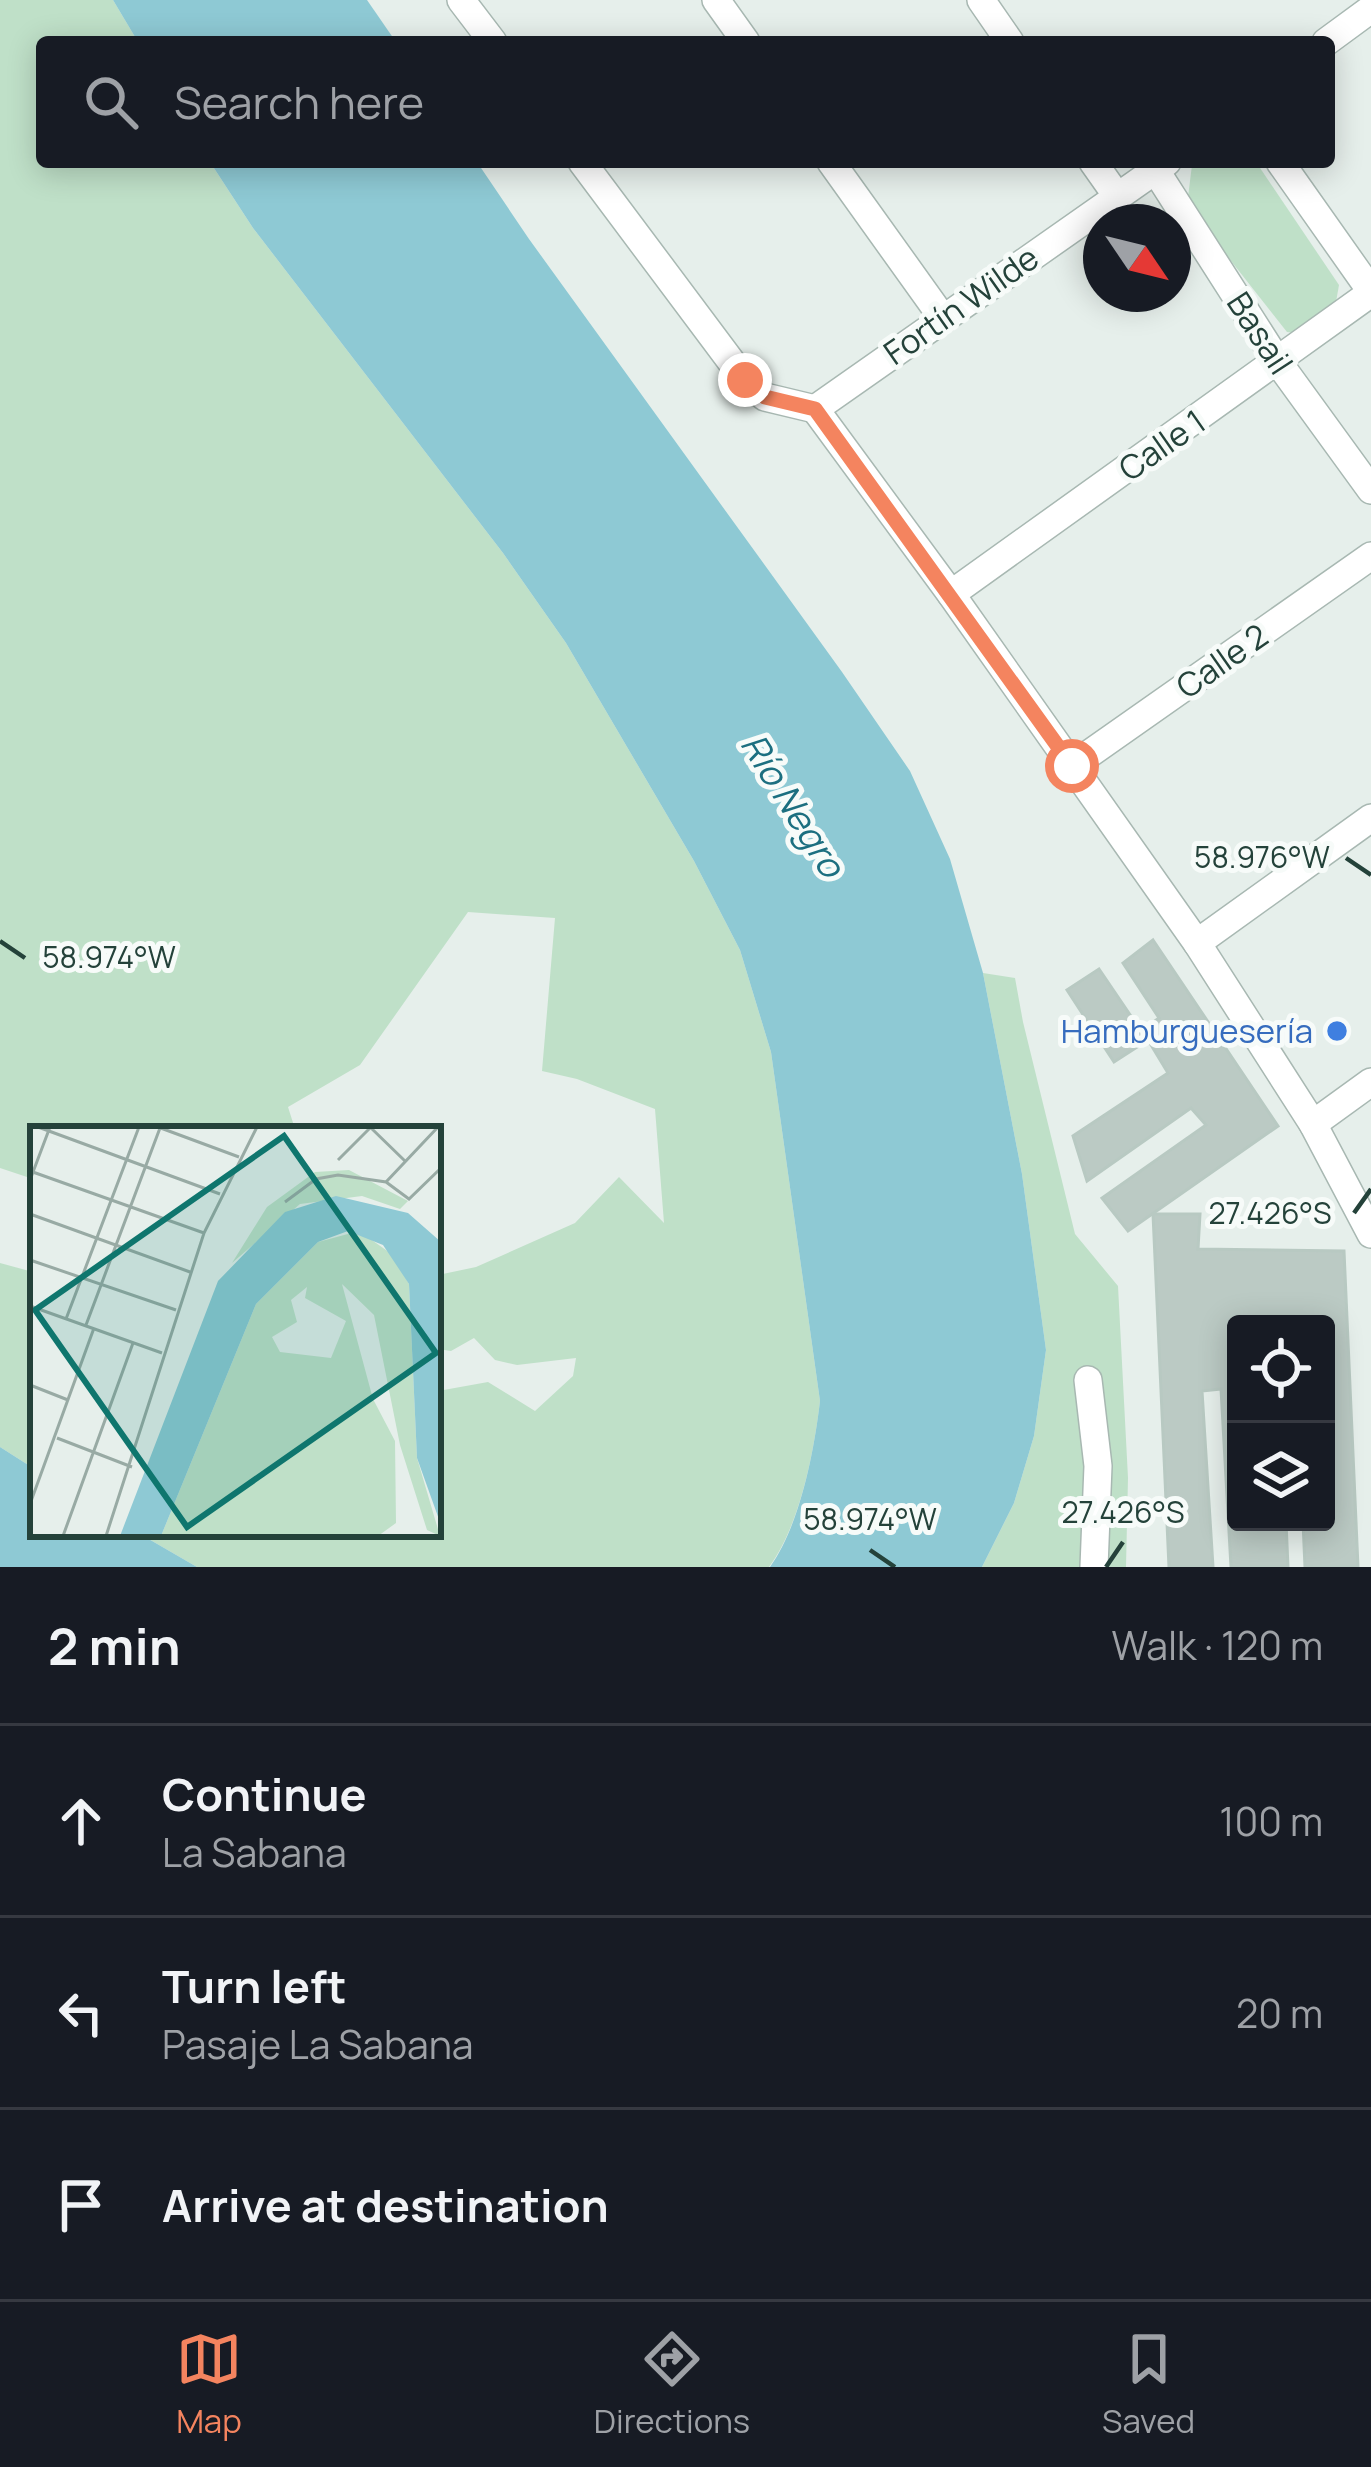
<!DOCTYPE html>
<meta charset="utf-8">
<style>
body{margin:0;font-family:Manrope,sans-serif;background:#242831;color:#f1f3f6}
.controls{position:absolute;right:36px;bottom:36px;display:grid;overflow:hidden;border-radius:12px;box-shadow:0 6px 30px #0003}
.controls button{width:108px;height:108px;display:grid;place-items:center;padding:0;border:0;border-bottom:3px solid #363941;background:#171b24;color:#f1f3f6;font:60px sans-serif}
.compass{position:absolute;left:1083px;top:204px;width:108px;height:108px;border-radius:50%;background:#171b24;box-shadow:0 6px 30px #0003;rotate:125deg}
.stop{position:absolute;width:36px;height:36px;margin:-27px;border:9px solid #f4845f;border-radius:50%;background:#fff}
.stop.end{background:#f4845f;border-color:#fff;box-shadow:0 3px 12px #0008}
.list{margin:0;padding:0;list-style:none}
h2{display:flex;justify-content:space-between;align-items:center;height:156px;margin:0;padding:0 48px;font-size:51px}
h2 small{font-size:39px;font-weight:400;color:#9ea1a6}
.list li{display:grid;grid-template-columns:78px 1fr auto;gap:36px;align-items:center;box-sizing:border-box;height:192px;padding:0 48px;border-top:3px solid #363941}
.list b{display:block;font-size:45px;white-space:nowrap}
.list p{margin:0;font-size:39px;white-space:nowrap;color:#9ea1a6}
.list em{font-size:39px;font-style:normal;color:#9ea1a6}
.icon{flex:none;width:66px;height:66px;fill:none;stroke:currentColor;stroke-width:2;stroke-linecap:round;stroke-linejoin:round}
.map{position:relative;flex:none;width:1371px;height:1567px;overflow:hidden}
.search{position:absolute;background:#171b24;box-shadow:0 6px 30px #0003;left:36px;right:36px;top:36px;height:132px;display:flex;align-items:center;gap:30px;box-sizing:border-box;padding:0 42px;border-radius:12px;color:#9ea1a6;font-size:45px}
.sheet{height:732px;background:#171b24}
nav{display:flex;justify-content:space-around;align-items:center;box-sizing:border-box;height:168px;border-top:3px solid #363941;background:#171b24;font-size:33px;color:#9ea1a6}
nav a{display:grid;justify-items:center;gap:6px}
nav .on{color:#f4845f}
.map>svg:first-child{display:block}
</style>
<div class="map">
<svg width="1371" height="1567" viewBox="0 0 1371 1567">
<rect width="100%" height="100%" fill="#e6efeb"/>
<!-- green -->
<g fill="#bfe0c8">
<path d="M0,0H113L138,42H42V162H210L253,228L503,553L566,643L694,861L740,950L771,1052L820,1401C814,1452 800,1525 769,1567H197L140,1534H438V1391L488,1382L535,1411L573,1376L576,1358L517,1365L495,1360L474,1338L451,1351L438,1349V1275L476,1267L575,1223L619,1177L664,1223L655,1109L577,1079L542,1071L555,918L468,912L360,1065L288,1107L295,1129H33V1179L0,1168Z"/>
<polygon points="1196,162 1256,162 1339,285 1334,313 1306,334 1287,332 1187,205 1192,165"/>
<polygon points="983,973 1015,978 1023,1022 1075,1234 1118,1286 1128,1478 1126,1567 982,1567 1014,1503 1034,1436 1046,1350 1022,1174"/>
<polygon points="0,1263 33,1272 33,1468 0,1447"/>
</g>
<!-- water -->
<g fill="#8ec9d4">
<polygon points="113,0 367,0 396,42 138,42"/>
<path d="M210,162H477L529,239L842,672L910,771L950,859L983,973L1022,1174L1046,1350L1034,1436L1014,1503L982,1567H770C800,1525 814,1452 820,1401L771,1052L740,950L694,861L566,643L503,553L253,228Z"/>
<polygon points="0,1447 33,1468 33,1534 140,1534 197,1567 0,1567"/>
</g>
<!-- building -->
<g fill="#bbcac4" stroke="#b8c9c2" stroke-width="3">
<polygon points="1153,940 1278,1126 1128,1231 1102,1198 1206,1125 1191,1108 1087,1181 1073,1136 1168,1073 1148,1040 1114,1062 1067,990 1099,969 1141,1031 1159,1018 1123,963"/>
<polygon points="1153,1214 1200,1214 1198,1249 1344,1251 1358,1567 1305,1567 1303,1522 1326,1522 1326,1324 1236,1324 1236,1522 1286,1522 1288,1567 1231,1567 1221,1389 1202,1391 1213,1567 1169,1567"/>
</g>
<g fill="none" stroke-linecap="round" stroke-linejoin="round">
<defs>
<g id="street">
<polyline points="461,0 493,42"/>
<polyline points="716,0 746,42"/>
<polyline points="981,0 1010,42"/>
<polyline points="1326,42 1371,9"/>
<polyline points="582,162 745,380 765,397 815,409"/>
<polyline points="831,162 942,317"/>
<polyline points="1093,162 1117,196"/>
<polyline points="1280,162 1371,291"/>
<polyline points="1156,171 1278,362 1371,490"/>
<polyline points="815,409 951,594 1197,943 1313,1124 1371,1234"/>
<polyline points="815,409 1167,162"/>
<polyline points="951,594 1371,293"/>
<polyline points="1072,766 1371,556"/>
<polyline points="1197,943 1371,818"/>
<polyline points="1313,1124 1371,1082"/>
<polyline points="1088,1380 1098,1466 1094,1567"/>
</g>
</defs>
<!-- street casing -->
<use href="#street" stroke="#a8b8b2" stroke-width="30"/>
<!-- street -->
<use href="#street" stroke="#fff" stroke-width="27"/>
</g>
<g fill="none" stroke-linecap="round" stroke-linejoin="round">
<!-- route -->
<polyline stroke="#f4845f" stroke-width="15" points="745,380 765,397 815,409 1072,766"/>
</g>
<!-- ticks -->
<path fill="none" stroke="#24423a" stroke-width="4.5" d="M1346,858L1371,875M0,941L25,958M1354,1213L1371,1189M870,1550L895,1567M1106,1567L1123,1542"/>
<!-- markers -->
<circle fill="#3f7fe0" stroke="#f7fbf9" stroke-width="4.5" cx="1337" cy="1031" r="12"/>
<g text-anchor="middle" stroke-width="10" stroke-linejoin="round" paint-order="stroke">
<!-- street labels -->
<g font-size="33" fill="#24423a" stroke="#f7fbf9">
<text transform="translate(961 305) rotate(-35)" y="12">Fortín Wilde</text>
<text transform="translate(1260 333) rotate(57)" y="12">Basail</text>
<text transform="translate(1162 445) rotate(-35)" y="12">Calle 1</text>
<text transform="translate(1222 661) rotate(-35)" y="12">Calle 2</text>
</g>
<!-- shop labels -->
<g font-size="33" fill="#366cbe" stroke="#f7fbf9" text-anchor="end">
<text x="1313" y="1043">Hamburguesería</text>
</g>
<!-- water labels -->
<g font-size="36" font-style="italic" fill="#1c6f80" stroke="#f7fbf9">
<text transform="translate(793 805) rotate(58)" y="13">Río Negro</text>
</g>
</g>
<!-- overview -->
<g transform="translate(30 1126)">
<rect width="411" height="411" fill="#e6efeb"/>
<path d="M319,44L378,75L370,83L332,70L270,78L202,137L237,81L285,46ZM329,105L363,129L379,158L387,332L410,410L397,404L370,319L344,189L312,158L343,273L365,315L366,397L348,410H131L226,178L288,116ZM277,161L275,172L316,195L301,232L250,226L242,211L267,196L261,174Z" fill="#bfe0c8" fill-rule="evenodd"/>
<path d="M306,70L378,87L411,116V399L387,332L379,158L353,119L318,105L288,116L226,178L131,410H90L188,155L255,86Z" fill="#8ec9d4"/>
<path fill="none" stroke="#98aaa4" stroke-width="3" d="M8,1L190,68M128,1L209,31M340,1L375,35M308,34L341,1M0,45L174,107M0,54L20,1M356,56L408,1M255,76L286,53L308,49L356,56L379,73L411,42M0,88L160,146M0,134L146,184M0,180L132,227M36,193L109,1M56,199L130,2M0,259L38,274M27,312L102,341M0,378L64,202M33,410L103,217M76,410L174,107L227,1"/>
<path fill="#0f766e" fill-opacity="0.15" stroke="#0f766e" stroke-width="6" d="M254,10L406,227L157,401L5,184Z"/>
<rect width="411" height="411" fill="none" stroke="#24423a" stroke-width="6"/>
</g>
<g font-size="30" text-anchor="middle" fill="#24423a" stroke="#f7fbf9" stroke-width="10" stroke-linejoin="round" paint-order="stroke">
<text x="1262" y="868">58.976°W</text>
<text x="109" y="968">58.974°W</text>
<text x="1270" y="1224">27.426°S</text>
<text x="1123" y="1523">27.426°S</text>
<text x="870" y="1530">58.974°W</text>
</g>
</svg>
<div class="controls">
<button><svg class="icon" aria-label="locate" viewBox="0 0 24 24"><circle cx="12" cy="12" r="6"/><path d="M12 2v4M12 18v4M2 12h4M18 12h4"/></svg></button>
<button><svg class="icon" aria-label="layers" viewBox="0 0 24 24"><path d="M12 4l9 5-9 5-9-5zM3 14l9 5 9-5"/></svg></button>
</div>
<svg class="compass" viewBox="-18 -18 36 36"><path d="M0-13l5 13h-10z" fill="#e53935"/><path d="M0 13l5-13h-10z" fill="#9ea1a6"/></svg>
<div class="stop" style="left:1072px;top:766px"></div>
<div class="stop end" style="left:745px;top:380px"></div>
<div class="search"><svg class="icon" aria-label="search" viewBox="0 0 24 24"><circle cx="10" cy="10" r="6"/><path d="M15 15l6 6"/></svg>Search here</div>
</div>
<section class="sheet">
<h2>2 min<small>Walk · 120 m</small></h2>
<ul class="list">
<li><svg class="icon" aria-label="ahead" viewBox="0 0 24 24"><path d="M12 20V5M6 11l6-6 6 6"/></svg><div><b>Continue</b><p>La Sabana</p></div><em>100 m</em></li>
<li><svg class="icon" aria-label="left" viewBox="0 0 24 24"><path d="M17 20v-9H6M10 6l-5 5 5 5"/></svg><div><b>Turn left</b><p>Pasaje La Sabana</p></div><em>20 m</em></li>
<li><svg class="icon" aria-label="arrive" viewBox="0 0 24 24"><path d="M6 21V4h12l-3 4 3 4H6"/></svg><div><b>Arrive at destination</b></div></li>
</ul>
</section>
<nav>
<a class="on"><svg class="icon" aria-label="map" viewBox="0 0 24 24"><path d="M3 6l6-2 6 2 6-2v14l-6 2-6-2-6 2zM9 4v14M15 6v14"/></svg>Map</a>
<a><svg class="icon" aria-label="directions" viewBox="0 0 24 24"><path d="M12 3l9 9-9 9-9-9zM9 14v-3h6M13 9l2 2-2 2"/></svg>Directions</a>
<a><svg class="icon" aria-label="saved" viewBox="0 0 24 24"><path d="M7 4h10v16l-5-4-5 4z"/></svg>Saved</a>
</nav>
